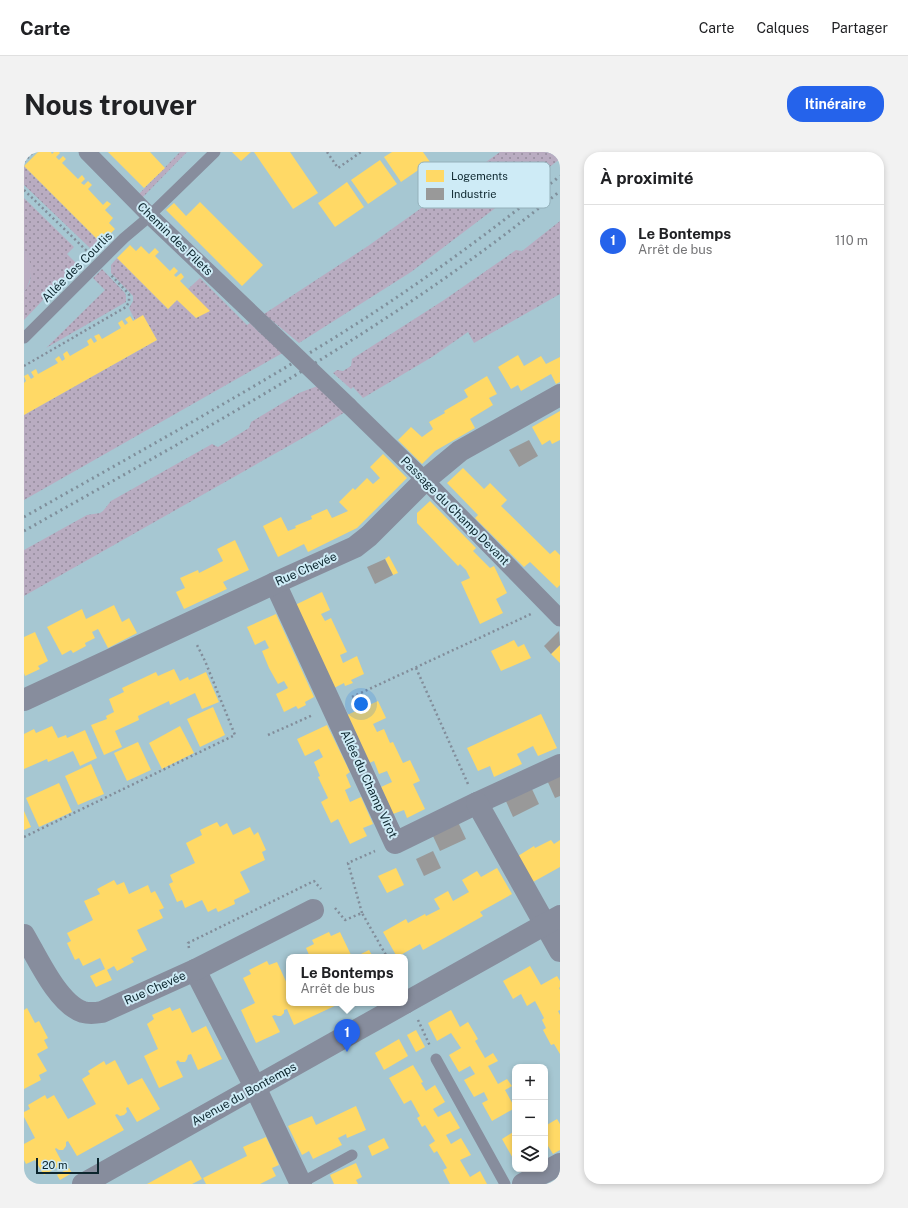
<!DOCTYPE html>
<html lang="fr">
<meta charset="utf-8">
<style>
body{margin:0;font-family:"Public Sans",sans-serif;background:#f2f2f2;color:#202124}
.controls{position:absolute;right:12px;bottom:12px;display:grid;overflow:hidden;border-radius:8px;box-shadow:0 2px 6px #0003}
.controls button{width:36px;height:36px;display:grid;place-items:center;padding:0;border:0;border-bottom:1px solid #e0e0e0;background:#fff;color:#202124;font:20px sans-serif}
.scale{position:absolute;left:12px;bottom:10px;width:63px;box-sizing:border-box;padding-left:4px;border:2px solid #0c252d;border-top:0;font-size:11px;line-height:14px;white-space:nowrap;color:#0c252d;-webkit-text-stroke:3px #ceebf6;paint-order:stroke}
.you{position:absolute;left:337px;top:552px;width:14px;height:14px;margin:-10px;border:3px solid #fff;border-radius:50%;background:#1a73e8;box-shadow:0 0 0 6px #1a73e833}
.badge{display:grid;place-items:center;width:26px;height:26px;border-radius:50%;background:#2563eb;color:#fff;font-size:13px;font-weight:700}
.pin{position:absolute;translate:-50% -33px;filter:drop-shadow(0 1px 2px #0008)}
.pin::after{content:'';position:absolute;top:21px;width:14px;height:12px;background:inherit;clip-path:polygon(0 0,100% 0,50% 100%)}
.popup{position:absolute;left:262px;top:802px;width:122px;height:52px;box-sizing:border-box;display:grid;place-content:center;border-radius:8px;background:#fff;filter:drop-shadow(0 1px 3px #0005);font-size:13px;white-space:nowrap;color:#757577}
.popup b{font-size:15px;color:#202124}
.popup::after{content:'';position:absolute;left:50%;top:100%;margin-left:-8px;border:8px solid transparent;border-top-color:#fff}
.list{margin:0;padding:0;list-style:none}
h2{display:flex;justify-content:space-between;align-items:center;height:52px;margin:0;padding:0 16px;font-size:17px}
h2 small{font-size:13px;font-weight:400;color:#757577}
.list li{display:grid;grid-template-columns:26px 1fr auto;gap:12px;align-items:center;box-sizing:border-box;height:72px;padding:0 16px;border-top:1px solid #e0e0e0}
.list b{display:block;font-size:15px;white-space:nowrap}
.list p{margin:0;font-size:13px;white-space:nowrap;color:#757577}
.list em{font-size:13px;font-style:normal;color:#757577}
.icon{flex:none;width:22px;height:22px;fill:none;stroke:currentColor;stroke-width:2;stroke-linecap:round;stroke-linejoin:round}
.map{position:relative;flex:none;width:536px;height:1032px;overflow:hidden;border-radius:16px}
header{display:flex;align-items:center;gap:24px;box-sizing:border-box;height:56px;padding:0 20px;background:#fff;border-bottom:1px solid #e0e0e0}
header strong{font-size:19px}
nav{display:flex;gap:22px;margin-inline-start:auto;font-size:14px}
.intro{display:flex;align-items:center;justify-content:space-between;box-sizing:border-box;height:96px;padding:0 24px}
h1{margin:0;font-size:28px}
.button{padding:10px 18px;border-radius:16px;background:#2563eb;color:#fff;font-size:14px;font-weight:700}
main{display:flex;gap:24px;padding:0 24px}
aside{flex:1;background:#fff;border-radius:16px;box-shadow:0 2px 6px #0003}
.map>svg:first-child{display:block}
</style>
<header>
<strong>Carte</strong>
<nav><a>Carte</a><a>Calques</a><a>Partager</a></nav>
</header>
<div class="intro"><h1>Nous trouver</h1><a class="button">Itinéraire</a></div>
<main>
<div class="map">
<svg width="536" height="1032" viewBox="0 0 536 1032">
<defs>
<pattern id="grass-dots" width="8" height="8" patternUnits="userSpaceOnUse"><rect width="8" height="8" fill="#b9acc1"/><path d="M2 2h.1M6 6h.1" fill="none" stroke="#958c9d" stroke-width="1.8" stroke-linecap="round"/></pattern>
</defs>
<rect width="100%" height="100%" fill="#a6c7d2"/>
<!-- grass -->
<g fill="url(#grass-dots)">
<polygon points="156,0 163,0 118,46 114,43"/>
<polygon points="476,0 536,0 536,7 387,120 275,191 240,162 344,94"/>
<polygon points="0,14 77,91 68,98 0,33"/>
<polygon points="0,46 50,95 43,102 53,112 0,168 0,140 6,130 7,117 5,108 0,99"/>
<polygon points="536,69 536,142 450,191 444,180 408,205 339,246 329,235 327,237 309,221 313,218 319,219 327,214 328,207 420,148 492,98 498,99"/>
<polygon points="93,106 144,157 153,148 172,166 185,159 164,137 176,126 223,173 226,171 237,182 241,179 262,199 0,348 0,263 133,188 119,163 111,168 105,156 109,149 109,144 87,121 87,113"/>
<polygon points="78,117 101,141 102,144 102,150 22,196 81,138 69,126"/>
<polygon points="296,233 321,260 291,279 0,444 0,398 63,363 76,361 79,359 87,349 188,292 194,295 225,276 227,270 275,241"/>
</g>
<!-- park -->
<path fill="#b9acc1" d="M0,99C10,112 9,127 0,140Z"/>
<!-- homes -->
<g fill="#ffd966">
<polygon points="14,0 27,0 28,2 30,0 35,0 36,1 32,5 35,8 39,4 42,7 38,11 54,27 58,23 61,27 57,31 60,33 64,29 68,33 64,37 79,53 83,49 87,52 81,58 89,66 85,71 91,77 77,91 0,14"/>
<polygon points="84,0 126,0 141,16 120,36"/>
<polygon points="208,0 227,0 217,9"/>
<polygon points="230,0 266,0 294,41 269,57"/>
<polygon points="368,0 399,0 406,10 377,30 360,5"/>
<polygon points="356,8 373,32 344,52 327,28"/>
<polygon points="323,30 340,55 311,75 294,51"/>
<polygon points="176,50 239,113 218,134 142,58 150,51 162,64"/>
<polygon points="106,93 112,99 117,94 125,102 131,96 135,100 131,104 146,119 150,115 154,119 150,123 152,125 157,121 160,125 156,129 186,159 172,166 153,148 144,157 93,106"/>
<polygon points="119,163 133,188 0,263 0,231 2,229 0,224 4,222 7,227 10,225 7,220 12,217 14,222 34,211 31,207 35,204 38,209 41,207 39,202 43,199 46,204 65,193 63,189 67,186 70,191 73,189 70,184 75,182 78,187 97,176 94,171 98,168 101,173 104,171 101,167 106,164 109,169"/>
<polygon points="494,203 500,214 517,204 522,212 536,205 536,230 532,232 527,222 497,239 494,233 487,237 474,215"/>
<polygon points="463,224 473,242 465,246 469,253 446,267 451,276 411,299 398,312 374,288 387,275 398,285 409,277 405,270 421,261 420,259 444,245 440,238"/>
<polygon points="536,259 536,288 528,292 526,288 518,293 508,275"/>
<polygon points="359,302 383,326 333,376 284,400 280,392 254,405 239,374 257,365 264,379 272,376 271,374 288,367 287,364 303,357 308,366 324,359 315,350 329,336 331,338 343,326 349,332 356,326 346,315"/>
<polygon points="439,316 460,337 466,331 483,348 477,354 526,402 531,398 536,403 536,433 533,436 506,410 500,415 451,366 454,363 423,331"/>
<polygon points="406,349 452,396 449,399 466,416 470,414 483,441 472,447 479,461 456,472 437,430 446,426 442,418 436,412 434,414 393,371 393,361"/>
<polygon points="211,388 225,418 199,430 203,437 160,457 152,440 161,436 156,426 174,418 175,421 199,409 193,397"/>
<polygon points="365,404 374,421 369,423 361,407"/>
<polygon points="298,440 306,458 297,462 301,469 307,466 323,500 316,503 319,511 333,504 340,522 327,528 329,531 321,534 320,531 310,536 271,453"/>
<polygon points="90,453 98,470 105,466 113,481 84,496 74,477 68,480 71,486 61,491 62,494 49,501 47,498 38,503 23,475 58,457 62,467"/>
<polygon points="252,462 290,545 281,550 282,553 274,557 272,554 260,560 252,542 264,536 260,529 254,532 245,516 238,499 245,496 241,488 231,493 223,475"/>
<polygon points="11,480 24,509 14,514 16,517 1,524 0,521 0,485"/>
<polygon points="490,488 494,495 500,492 507,506 477,519 467,499"/>
<polygon points="536,493 536,511 527,502"/>
<polygon points="150,517 156,529 164,525 165,528 182,520 195,550 178,557 171,541 146,553 145,549 114,564 115,568 91,579 98,595 80,603 67,573 83,567 82,564 90,560 85,547 100,540 98,536 132,520 134,524"/>
<polygon points="354,549 362,566 349,572 353,580 360,577 366,591 369,590 379,611 386,608 396,629 389,632 401,657 383,666 380,658 369,662 357,635 368,630 363,619 355,622 350,609 345,611 323,563"/>
<polygon points="189,555 201,583 176,595 163,567"/>
<polygon points="517,562 533,596 514,604 509,594 493,602 498,612 470,625 466,614 454,619 443,596"/>
<polygon points="303,573 326,620 322,623 327,635 321,638 326,650 337,645 349,672 339,676 343,684 326,692 314,667 307,671 297,650 304,646 294,625 296,624 290,610 299,605 295,597 281,604 273,587"/>
<polygon points="28,574 34,586 42,583 43,586 61,578 73,606 56,614 49,599 24,610 23,607 0,617 0,582 10,577 12,581"/>
<polygon points="156,574 170,601 138,617 125,591"/>
<polygon points="114,590 127,618 103,629 90,601"/>
<polygon points="67,612 80,642 54,653 41,624"/>
<polygon points="35,631 48,660 15,675 2,646"/>
<polygon points="0,659 7,675 0,678"/>
<polygon points="193,670 196,675 203,671 209,683 226,675 230,683 234,680 242,698 238,700 241,708 216,720 226,740 210,748 211,752 194,760 192,756 184,760 178,748 161,756 158,748 153,750 145,732 149,730 146,723 171,711 162,691 178,683 176,678"/>
<polygon points="527,688 530,692 536,688 536,715 509,730 494,704 510,694 511,696"/>
<polygon points="372,716 380,733 363,741 354,724"/>
<polygon points="473,716 488,742 456,760 459,764 399,798 396,792 373,805 359,780 382,767 384,771 401,762 402,764 416,757 410,747 424,739 429,749 445,740 438,728 453,719 457,725"/>
<polygon points="90,728 93,733 100,730 105,742 124,733 127,741 131,739 140,756 135,758 139,766 113,778 123,798 107,806 110,810 93,819 90,814 83,818 88,828 72,835 66,824 81,817 76,806 59,814 55,806 51,808 43,791 47,789 43,781 69,768 60,749 76,742 73,737"/>
<polygon points="305,780 307,784 316,780 328,805 286,805 282,796 290,792 288,788"/>
<polygon points="345,798 349,805 331,805"/>
<polygon points="243,809 245,813 253,810 265,836 265,851 317,851 270,873 263,857 260,858 260,861 257,864 254,864 251,863 248,864 256,880 232,891 217,858 231,851 219,826 227,822 225,818"/>
<polygon points="506,814 517,833 533,824 536,829 536,835 535,836 536,838 536,858 534,859 536,863 536,902 530,892 527,893 519,878 522,876 518,868 520,866 511,849 503,854 497,842 489,847 479,829"/>
<polygon points="146,855 148,859 156,856 168,881 182,874 198,907 174,918 167,902 164,903 163,907 161,910 156,910 154,908 152,910 159,925 135,936 120,904 134,897 123,872 130,867 128,863"/>
<polygon points="3,856 11,871 15,869 24,886 20,888 24,896 13,902 23,919 15,923 17,928 0,937 0,858"/>
<polygon points="427,858 436,875 444,870 454,887 451,889 461,906 469,901 474,909 464,914 474,932 483,927 488,934 481,938 491,956 468,969 458,951 464,948 460,940 450,945 440,928 451,922 446,914 435,920 425,903 437,896 427,881 413,889 404,871"/>
<polygon points="392,878 401,895 392,900 383,883"/>
<polygon points="375,887 384,904 360,918 351,901"/>
<polygon points="91,908 104,933 118,926 136,957 113,970 104,955 102,956 103,960 100,963 96,964 93,962 91,963 100,978 53,1004 44,989 42,990 42,994 39,998 35,998 32,996 31,997 39,1012 20,1023 11,1008 2,1012 0,1008 0,992 11,986 0,965 0,960 6,957 4,953 21,943 23,947 30,943 44,967 72,952 58,927 66,922 64,919 80,909 82,913"/>
<polygon points="389,913 399,930 397,931 402,939 411,933 421,950 409,957 414,965 426,959 436,976 422,983 427,992 437,986 447,1003 436,1008 446,1025 456,1019 463,1032 426,1032 419,1018 423,1016 413,999 410,1001 405,993 411,989 401,973 398,975 393,966 396,964 387,948 380,952 365,926"/>
<polygon points="332,954 342,978 323,986 322,982 314,986 318,993 289,1007 285,999 278,1003 264,974 288,964 292,973"/>
<polygon points="533,967 536,972 536,998 529,1002 524,994 521,996 521,974"/>
<polygon points="491,979 491,1010 478,987"/>
<polygon points="242,985 255,1013 248,1016 252,1024 236,1032 182,1032 179,1026 223,1004 219,995"/>
<polygon points="360,986 365,996 348,1004 344,994"/>
<polygon points="167,1008 178,1027 168,1032 123,1032"/>
<polygon points="332,1011 338,1025 332,1028 334,1032 310,1032 306,1023"/>
<polygon points="45,1016 48,1021 36,1028 33,1023"/>
</g>
<!-- industry -->
<g fill="#999">
<polygon points="505,288 514,304 495,315 485,298"/>
<polygon points="361,407 369,423 351,432 343,415"/>
<polygon points="535,479 536,493 527,502 520,494"/>
<polygon points="536,622 536,644 531,646 523,628"/>
<polygon points="507,635 515,652 489,665 481,647"/>
<polygon points="434,670 442,687 416,699 408,682"/>
<polygon points="409,699 417,716 400,724 392,707"/>
</g>
<g fill="none" stroke-linecap="round" stroke-linejoin="round">
<!-- path -->
<g stroke="#828d9a" stroke-width="2.5" stroke-dasharray="2 3" stroke-linecap="butt">
<polyline points="303,0 314,16 337,0"/>
<polyline points="0,10 9,0"/>
<polyline points="0,38 64,100"/>
<polyline points="0,214 102,155 105,150 105,142 86,122"/>
<polyline points="392,516 444,632"/>
<polyline points="328,545 507,462"/>
<polyline points="244,583 289,563"/>
<polyline points="0,685 211,583 181,509 172,491"/>
<polyline points="311,756 321,768 338,761 363,805"/>
<polyline points="338,761 324,711 351,699"/>
<polyline points="165,796 164,791 290,729 297,737"/>
<polyline points="394,868 406,894"/>
</g>
<!-- service -->
<g stroke="#878d9d" stroke-width="11">
<polyline points="0,186 100,86 119,70 191,0"/>
<polyline points="412,907 481,1032"/>
<polyline points="277,1031 328,1003"/>
</g>
<!-- pedestrian -->
<g stroke="#878d9d" stroke-width="17">
<polyline points="63,0 126,64 240,173"/>
<polyline points="325,254 401,328 536,466"/>
</g>
<!-- minor -->
<g stroke="#878d9d" stroke-width="22">
<polyline points="251,431 371,691 453,651 536,613"/>
<polyline points="0,548 251,431 331,395 345,384 401,328 436,299 536,243"/>
<polyline points="453,651 536,799"/>
<path d="M0,783C13,805 34,852 59,860C66,862 72,861 78,860L171,818L231,935L277,1032"/>
<polyline points="171,818 289,758"/>
<polyline points="499,1032 536,1012"/>
</g>
<!-- tertiary -->
<g stroke="#878d9d" stroke-width="22">
<polyline points="381,851 536,764"/>
<polyline points="59,1032 381,851"/>
</g>
<!-- rail -->
<g stroke="#7f8f9b" stroke-width="3" stroke-dasharray="2 4" stroke-linecap="butt">
<path d="M0,365C104,306 208,249 310,186C389,137 464,82 536,24"/>
<path d="M0,379C184,275 372,174 536,39"/>
</g>
<!-- pedestrian-bridge -->
<polyline stroke="#878d9d" stroke-width="17" points="240,173 325,254"/>
</g>
<g text-anchor="middle" stroke-width="4" stroke-linejoin="round" paint-order="stroke">
<!-- street labels -->
<g font-size="12" fill="#0c252d" stroke="#ceebf6">
<text transform="translate(151 87) rotate(44)" y="4">Chemin des Pilets</text>
<text transform="translate(53 115) rotate(-45)" y="4">Allée des Courlis</text>
<text transform="translate(431 359) rotate(45)" y="4">Passage du Champ Devant</text>
<text transform="translate(282 417) rotate(-24)" y="4">Rue Chevée</text>
<text transform="translate(345 632) rotate(65)" y="4">Allée du Champ Virot</text>
<text transform="translate(131 836) rotate(-24)" y="4">Rue Chevée</text>
<text transform="translate(220 942) rotate(-29)" y="4">Avenue du Bontemps</text>
</g>
</g>
<!-- legend -->
<rect x="394" y="10" width="132" height="46" rx="6" fill="#ceebf6" stroke="#94b0ba" stroke-width="1"/>
<rect x="402" y="18" width="18" height="12" fill="#ffd966"/>
<rect x="402" y="36" width="18" height="12" fill="#999"/>
<g font-size="11" fill="#0c252d">
<text x="427" y="28">Logements</text>
<text x="427" y="46">Industrie</text>
</g>
</svg>
<div class="controls">
<button>+</button>
<button>−</button>
<button><svg class="icon" aria-label="layers" viewBox="0 0 24 24"><path d="M12 4l9 5-9 5-9-5zM3 14l9 5 9-5"/></svg></button>
</div>
<div class="scale">20 m</div>
<div class="you"></div>
<div class="pin badge" style="left:323px;top:900px">1</div>
<div class="popup"><b>Le Bontemps</b>Arrêt de bus</div>
</div>
<aside>
<h2>À proximité<small></small></h2>
<ul class="list">
<li><span class="badge">1</span><div><b>Le Bontemps</b><p>Arrêt de bus</p></div><em>110 m</em></li>
</ul>
</aside>
</main>
